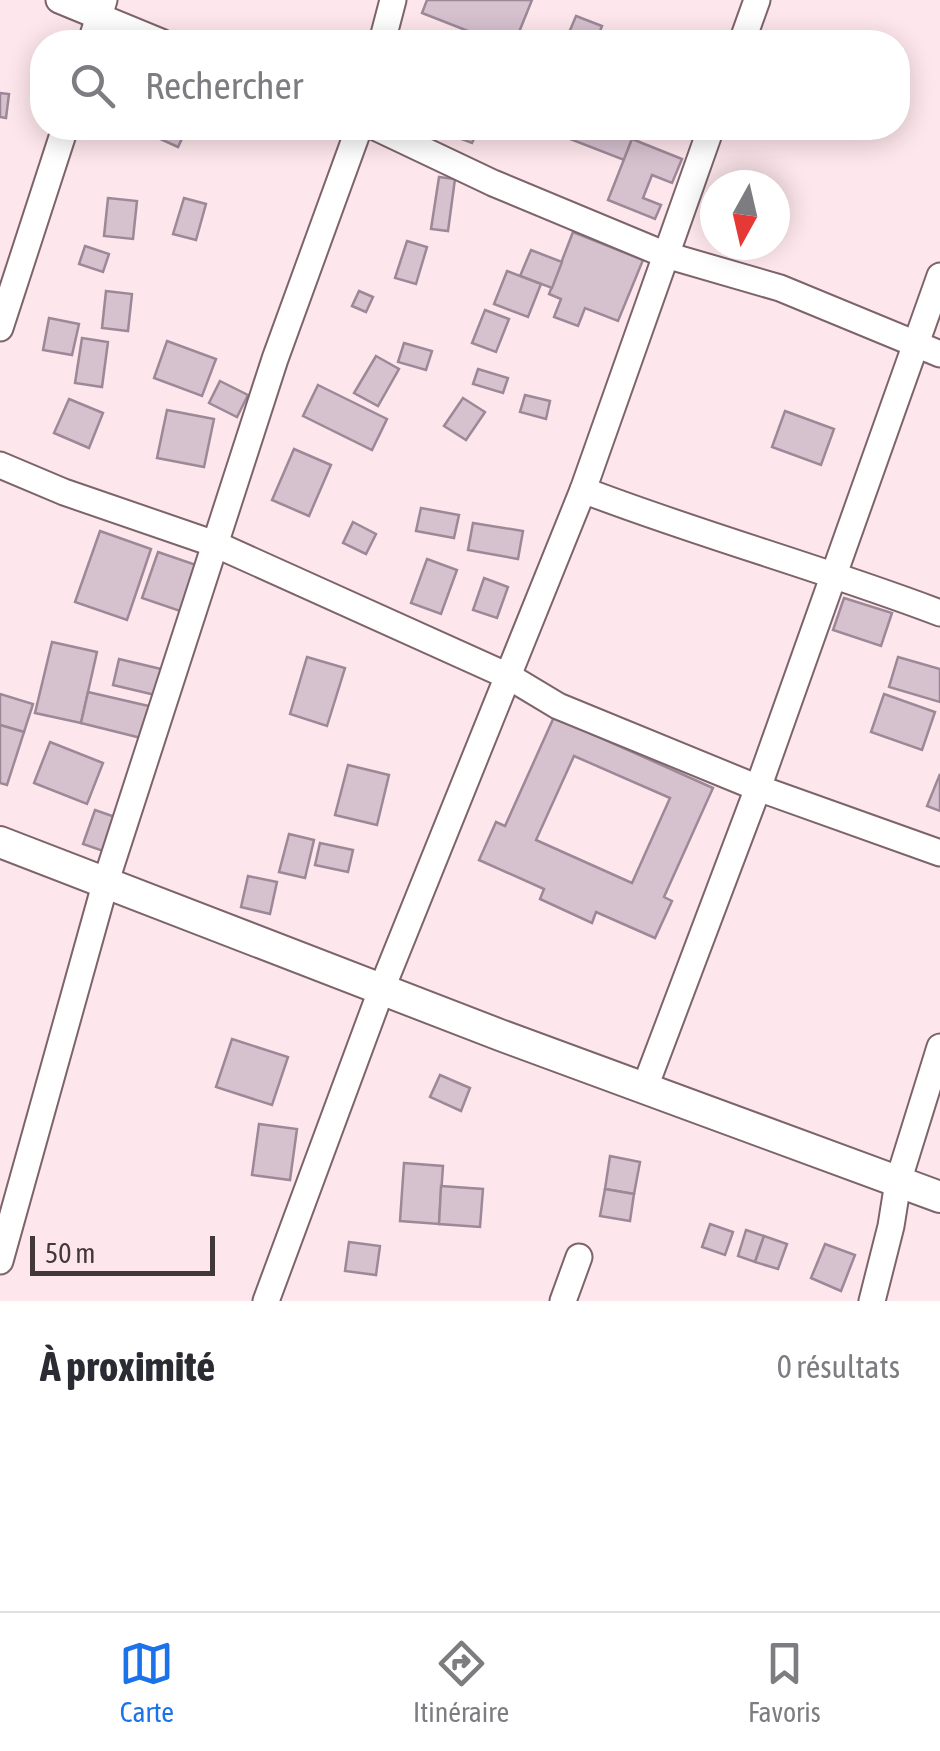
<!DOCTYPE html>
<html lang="fr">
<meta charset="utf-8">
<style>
body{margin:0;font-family:"Asap Condensed",sans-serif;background:#f2f2f3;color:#2b2b33}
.compass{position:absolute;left:700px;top:170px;width:90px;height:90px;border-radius:50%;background:#fff;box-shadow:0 5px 25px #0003;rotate:188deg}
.scale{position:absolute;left:30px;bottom:25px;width:185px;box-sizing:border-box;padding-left:10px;border:5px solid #423739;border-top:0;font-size:28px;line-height:35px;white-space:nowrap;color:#423739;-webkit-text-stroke:8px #fee7ec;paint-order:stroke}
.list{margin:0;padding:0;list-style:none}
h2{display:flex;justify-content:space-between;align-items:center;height:130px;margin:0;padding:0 40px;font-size:42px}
h2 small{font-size:32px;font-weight:400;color:#7c7c81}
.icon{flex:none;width:55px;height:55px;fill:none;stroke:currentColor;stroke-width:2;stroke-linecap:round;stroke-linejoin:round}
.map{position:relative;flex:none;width:940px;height:1301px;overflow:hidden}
.search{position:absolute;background:#fff;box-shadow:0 5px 25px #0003;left:30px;right:30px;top:30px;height:110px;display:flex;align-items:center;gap:25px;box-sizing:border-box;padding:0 35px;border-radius:40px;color:#7c7c81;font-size:38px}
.sheet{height:310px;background:#fff}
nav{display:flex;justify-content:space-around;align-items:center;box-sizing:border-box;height:140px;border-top:2px solid #e1e1e2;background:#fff;font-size:28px;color:#7c7c81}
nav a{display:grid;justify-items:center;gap:5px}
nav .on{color:#1a73e8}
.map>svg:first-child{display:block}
</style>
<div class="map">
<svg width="940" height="1301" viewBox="0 0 940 1301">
<rect width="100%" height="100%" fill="#fee7ec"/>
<!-- building -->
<g fill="#d6c1cf" stroke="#9d8897" stroke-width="2.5" fill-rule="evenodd">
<polygon points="427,0 532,0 515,42 496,42 422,13"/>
<polygon points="576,16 602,26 596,42 565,42"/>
<polygon points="0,93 9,94 6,118 0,117"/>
<polygon points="150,128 187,128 178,147 147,133"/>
<polygon points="451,128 479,128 472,143 448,134"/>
<polygon points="542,128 602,128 632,139 624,160"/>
<polygon points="632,139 682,159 672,183 652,175 643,198 661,205 655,219 608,200"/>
<polygon points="439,177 455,179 448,231 431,229"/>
<polygon points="108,198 137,201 133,239 104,236"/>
<polygon points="184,198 206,204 196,240 173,234"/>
<polygon points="573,232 643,260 618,321 585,308 578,326 554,317 561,299 549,294"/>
<polygon points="407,241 427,247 416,284 395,278"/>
<polygon points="85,246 109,254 103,272 79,264"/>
<polygon points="531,250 562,262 552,288 520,276"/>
<polygon points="507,271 541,284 528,317 494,304"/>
<polygon points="106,291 132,294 128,331 102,328"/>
<polygon points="359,291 373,297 366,312 352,306"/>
<polygon points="485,310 509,319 496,352 472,343"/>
<polygon points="49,318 79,324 72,355 43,350"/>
<polygon points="82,338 108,342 102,387 75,383"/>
<polygon points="167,341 216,359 202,396 154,378"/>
<polygon points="404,343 432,351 426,370 398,362"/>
<polygon points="376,356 399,369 378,406 354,393"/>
<polygon points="478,369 508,378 503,393 473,384"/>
<polygon points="220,381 248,395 237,417 209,403"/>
<polygon points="318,385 387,419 372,450 303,416"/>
<polygon points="525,395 550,401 546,419 520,412"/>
<polygon points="463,398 485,412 466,440 444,426"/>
<polygon points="69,399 103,413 89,448 54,433"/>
<polygon points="167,410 214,419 204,467 157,458"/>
<polygon points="785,411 834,429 821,465 772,447"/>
<polygon points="294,449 331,465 309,516 272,500"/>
<polygon points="421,508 459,515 454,538 416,531"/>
<polygon points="353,522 376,534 366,554 343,543"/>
<polygon points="473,523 523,531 518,559 468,550"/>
<polygon points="100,531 151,549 127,620 75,602"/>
<polygon points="158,552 199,566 183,612 142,598"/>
<polygon points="427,559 457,570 441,614 411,603"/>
<polygon points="484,578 508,587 497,618 473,610"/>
<polygon points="844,598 892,613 881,646 833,630"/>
<polygon points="52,642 97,652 81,723 35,713"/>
<polygon points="307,657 345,668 327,726 290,714"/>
<polygon points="898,657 940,669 940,702 889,687"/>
<polygon points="119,659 161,669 155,695 113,685"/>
<polygon points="88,692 153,707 145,739 81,723"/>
<polygon points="0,694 33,704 24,732 0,725"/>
<polygon points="884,694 935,712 922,750 871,732"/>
<path d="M554,717L713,788L664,897L672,901L655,938L596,912L592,923L540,899L544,889L479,860L496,822L505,826ZM574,756L670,798L632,883L536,840Z"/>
<polygon points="0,725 24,732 7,785 0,783"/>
<polygon points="50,742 103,763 87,804 34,783"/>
<polygon points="348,765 389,775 377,825 335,815"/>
<polygon points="940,774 940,811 927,806"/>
<polygon points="95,810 118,818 106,852 83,844"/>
<polygon points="289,834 314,840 305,878 279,872"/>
<polygon points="320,843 353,850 348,872 315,865"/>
<polygon points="248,876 277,882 270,914 241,907"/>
<polygon points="232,1039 288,1057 272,1105 216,1087"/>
<polygon points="440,1075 470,1088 461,1111 430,1097"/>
<polygon points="259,1124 297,1129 290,1180 252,1175"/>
<polygon points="610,1156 640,1162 634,1194 605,1189"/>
<polygon points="404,1163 443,1166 439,1224 400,1221"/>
<polygon points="441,1186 483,1189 480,1227 439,1224"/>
<polygon points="605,1189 634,1194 630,1221 600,1216"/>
<polygon points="710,1224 733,1232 725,1255 702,1247"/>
<polygon points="746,1230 764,1236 755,1262 738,1256"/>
<polygon points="764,1236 787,1244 778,1269 755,1262"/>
<polygon points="349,1242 380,1246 376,1275 345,1271"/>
<polygon points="825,1244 855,1255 841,1291 811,1278"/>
</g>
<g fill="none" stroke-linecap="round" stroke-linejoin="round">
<defs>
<g id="minor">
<polyline points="59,0 161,42"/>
<polyline points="91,42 104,0"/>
<polyline points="382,42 393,0"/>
<polyline points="742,42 757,0"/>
<polyline points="377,128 493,183 666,255 780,288 940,354"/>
<polyline points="0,328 65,128"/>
<polyline points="0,465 64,492 215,544 508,676 558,706 758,788 940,853"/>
<path d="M583,490C700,535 822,568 940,613"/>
<polyline points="645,1087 758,788 940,276"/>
<polyline points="0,1261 106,881 275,359 359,128"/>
<polyline points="266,1301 382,988 583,490 711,128"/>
<polyline points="563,1301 579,1257"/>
<polyline points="872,1301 891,1226 898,1182 940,1047"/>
</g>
<polyline id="major" points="0,842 500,1035 940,1197"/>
</defs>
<!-- minor casing -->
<use href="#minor" stroke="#7c646a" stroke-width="29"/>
<!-- major casing -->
<use href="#major" stroke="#7c646a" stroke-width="34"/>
<!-- minor -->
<use href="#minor" stroke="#fff" stroke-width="25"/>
<!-- major -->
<use href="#major" stroke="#fff" stroke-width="30"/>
</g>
</svg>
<svg class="compass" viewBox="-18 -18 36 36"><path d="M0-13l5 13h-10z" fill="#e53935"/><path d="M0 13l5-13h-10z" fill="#7c7c81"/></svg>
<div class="scale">50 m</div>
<div class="search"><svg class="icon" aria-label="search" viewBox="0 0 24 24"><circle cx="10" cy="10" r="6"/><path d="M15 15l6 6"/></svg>Rechercher</div>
</div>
<section class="sheet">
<h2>À proximité<small>0 résultats</small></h2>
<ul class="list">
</ul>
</section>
<nav>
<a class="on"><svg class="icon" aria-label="map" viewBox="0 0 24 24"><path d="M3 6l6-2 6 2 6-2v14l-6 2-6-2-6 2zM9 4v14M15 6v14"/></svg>Carte</a>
<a><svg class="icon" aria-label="directions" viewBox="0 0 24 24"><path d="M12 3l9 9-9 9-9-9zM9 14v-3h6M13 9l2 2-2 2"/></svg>Itinéraire</a>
<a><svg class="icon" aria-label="saved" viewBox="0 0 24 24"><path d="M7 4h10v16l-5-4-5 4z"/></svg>Favoris</a>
</nav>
